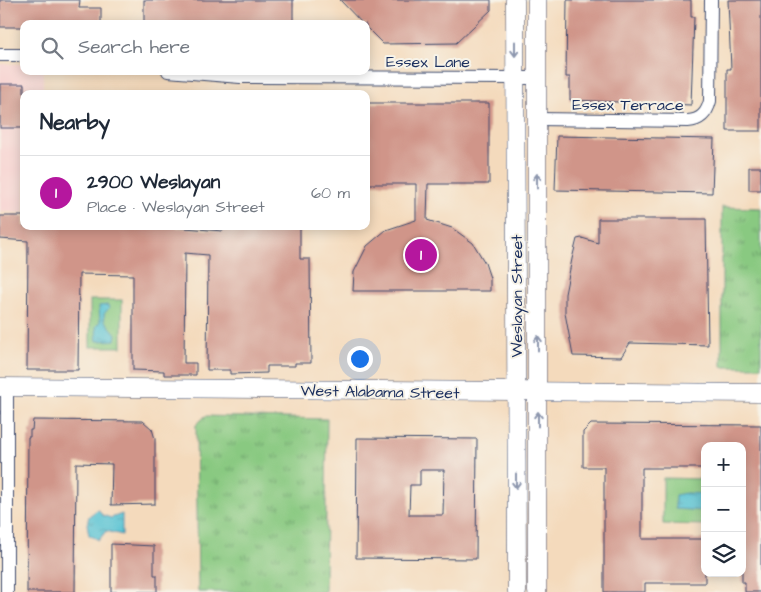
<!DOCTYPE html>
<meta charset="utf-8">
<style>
body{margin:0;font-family:"Architects Daughter",sans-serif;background:#f2f2f3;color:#1f2937}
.controls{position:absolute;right:15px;bottom:15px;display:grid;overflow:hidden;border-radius:10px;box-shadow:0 2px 12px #0003}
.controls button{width:45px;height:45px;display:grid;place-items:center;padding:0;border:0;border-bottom:1px solid #e0e1e3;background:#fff;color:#1f2937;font:25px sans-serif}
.you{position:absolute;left:359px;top:358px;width:18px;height:18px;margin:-12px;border:4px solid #fff;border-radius:50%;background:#1a73e8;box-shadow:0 0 0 8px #1a73e833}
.badge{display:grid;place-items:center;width:32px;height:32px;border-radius:50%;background:#b5179e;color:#fff;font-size:16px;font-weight:700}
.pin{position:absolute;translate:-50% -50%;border:2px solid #fff;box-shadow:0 1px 5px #0006}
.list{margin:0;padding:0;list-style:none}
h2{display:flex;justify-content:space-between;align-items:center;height:65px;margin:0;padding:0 20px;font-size:21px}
h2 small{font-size:16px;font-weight:400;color:#747a83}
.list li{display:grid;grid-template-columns:32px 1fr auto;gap:15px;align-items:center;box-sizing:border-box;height:75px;padding:0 20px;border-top:1px solid #e0e1e3}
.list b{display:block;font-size:19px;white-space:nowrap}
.list p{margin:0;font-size:16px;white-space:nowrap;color:#747a83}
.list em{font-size:16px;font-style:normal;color:#747a83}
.icon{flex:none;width:28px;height:28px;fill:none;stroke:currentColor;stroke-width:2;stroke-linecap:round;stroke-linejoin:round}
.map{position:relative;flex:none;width:761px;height:592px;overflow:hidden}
.search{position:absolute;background:#fff;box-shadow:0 2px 12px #0003;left:20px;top:20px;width:350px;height:55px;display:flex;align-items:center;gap:12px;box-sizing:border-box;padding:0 18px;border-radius:10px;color:#747a83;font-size:19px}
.panel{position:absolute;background:#fff;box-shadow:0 2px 12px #0003;left:20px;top:90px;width:350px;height:140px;border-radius:10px}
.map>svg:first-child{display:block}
</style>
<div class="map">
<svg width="761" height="592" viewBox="0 0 761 592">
<defs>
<pattern id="grass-tufts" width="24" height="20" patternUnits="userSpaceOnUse" patternTransform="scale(1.25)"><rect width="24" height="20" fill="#89c981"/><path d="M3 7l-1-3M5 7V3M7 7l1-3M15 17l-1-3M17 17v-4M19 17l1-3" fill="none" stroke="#6fa46d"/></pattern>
<pattern id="water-ripples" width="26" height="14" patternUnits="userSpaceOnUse" patternTransform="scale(1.25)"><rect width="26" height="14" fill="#57c2d3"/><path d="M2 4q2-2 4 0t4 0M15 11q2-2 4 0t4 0" fill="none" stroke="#479eae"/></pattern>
</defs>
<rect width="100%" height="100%" fill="#f7f3e8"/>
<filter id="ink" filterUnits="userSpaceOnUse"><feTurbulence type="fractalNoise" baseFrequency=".02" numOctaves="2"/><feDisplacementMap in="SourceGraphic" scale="10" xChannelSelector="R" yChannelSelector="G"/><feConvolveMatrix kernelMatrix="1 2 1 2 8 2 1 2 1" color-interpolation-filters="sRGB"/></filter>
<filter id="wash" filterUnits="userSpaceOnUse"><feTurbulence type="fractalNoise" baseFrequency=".0096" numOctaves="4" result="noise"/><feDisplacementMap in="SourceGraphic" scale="20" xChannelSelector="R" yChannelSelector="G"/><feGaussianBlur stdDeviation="1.12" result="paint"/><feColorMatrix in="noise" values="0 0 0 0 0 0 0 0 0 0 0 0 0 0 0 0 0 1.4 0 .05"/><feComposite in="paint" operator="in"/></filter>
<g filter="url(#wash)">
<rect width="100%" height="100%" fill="#f4dabc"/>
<!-- built -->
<polygon fill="#f7d0cf" points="0,64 24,64 24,71 43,71 43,94 24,94 24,213 0,212"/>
<!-- grass -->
<g fill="url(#grass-tufts)" stroke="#527c70">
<polygon points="722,207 761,208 761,367 722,367"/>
<polygon points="205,416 327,419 325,592 198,592 196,425"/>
</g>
<!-- pitch -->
<g fill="#89c981" stroke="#527c70">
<rect x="90" y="300" width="32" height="47"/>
<polygon points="663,478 705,479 705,525 663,524"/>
</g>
<!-- water -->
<g fill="url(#water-ripples)" stroke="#397898">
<polygon points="108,305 109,308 104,314 105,321 116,334 115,340 97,341 96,327 100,321 99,306"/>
<polygon points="686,493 705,494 705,511 675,509 675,495"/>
<polygon points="97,510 99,510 102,515 111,518 122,514 122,535 106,531 99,540 89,535 87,524 89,516"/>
</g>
<g id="blocks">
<!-- building -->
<g fill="#d09589" fill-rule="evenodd">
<polygon points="0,0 80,0 79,8 101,8 101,24 24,24 24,27 0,27"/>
<rect x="144" y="0" width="149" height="24"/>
<polygon points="340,0 491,0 491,10 456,43 383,44 366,27 366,24 363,24"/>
<polygon points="567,0 691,0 691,17 694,17 691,105 570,100 570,77 566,77"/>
<polygon points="728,0 761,0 761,131 727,131 727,69 731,69"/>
<rect x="0" y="84" width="24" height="44"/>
<polygon points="366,103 489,103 489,184 428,184 427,220 452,228 473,243 485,263 490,278 490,291 353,291 354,272 367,246 386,230 416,220 416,184 366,184"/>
<polygon points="557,136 714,139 712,193 555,190"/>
<rect x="749" y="167" width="12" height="23"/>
<polygon points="0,216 24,216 24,226 159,226 223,231 223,226 300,226 300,259 310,259 311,363 295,363 295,366 267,366 267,373 230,374 230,370 207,370 208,255 185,253 184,363 196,363 196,375 164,375 164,371 133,370 133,275 79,274 78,370 27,370 28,241 0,239"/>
<polygon points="598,219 706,219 708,345 630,343 621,357 573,356 565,313 565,294 572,259 577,239 582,238 598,243"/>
<polygon points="33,420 143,421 152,429 155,439 155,504 111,505 112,464 76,463 75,592 27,592 28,437 30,437 30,430 32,430"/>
<polygon points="591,424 761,425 761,592 745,592 745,582 742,582 742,446 705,446 705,468 642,468 642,539 705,539 705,583 645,583 645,592 604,592 604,467 583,467 583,432"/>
<path d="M357,438L477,439L476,559L356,558ZM420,470H444L443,515H409L410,485H420Z"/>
<polygon points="111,544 154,546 154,575 157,575 157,592 111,592"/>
</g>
</g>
</g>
<g filter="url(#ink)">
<use href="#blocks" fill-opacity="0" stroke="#3c496c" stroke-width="1"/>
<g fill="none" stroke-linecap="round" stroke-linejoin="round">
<defs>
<g id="street">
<polyline points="0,55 24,55"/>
<polyline points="168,71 240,77 537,78"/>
<path d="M537,119L688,121C701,120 707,113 710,101L711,0"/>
<polyline points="7,592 7,387"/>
</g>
<g id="secondary">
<polyline points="515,0 517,592"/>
<polyline points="0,387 761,393"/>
<polyline points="537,592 537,0"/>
</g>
</defs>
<!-- street casing -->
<use href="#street" stroke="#3c496c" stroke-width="14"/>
<!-- secondary casing -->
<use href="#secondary" stroke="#3c496c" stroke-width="19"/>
<!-- street -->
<use href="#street" stroke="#fff" stroke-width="12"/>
<!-- secondary -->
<use href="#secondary" stroke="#fff" stroke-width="18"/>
</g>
<!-- one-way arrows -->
<defs><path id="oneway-shaft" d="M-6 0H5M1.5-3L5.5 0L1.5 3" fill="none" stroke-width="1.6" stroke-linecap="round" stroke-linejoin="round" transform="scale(1.25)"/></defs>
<g stroke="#8d97ae">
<use href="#oneway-shaft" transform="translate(515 49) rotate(90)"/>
<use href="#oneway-shaft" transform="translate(537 181) rotate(-90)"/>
<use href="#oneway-shaft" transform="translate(538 343) rotate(-90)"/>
<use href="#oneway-shaft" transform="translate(538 419) rotate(-90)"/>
<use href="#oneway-shaft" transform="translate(516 481) rotate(90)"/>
</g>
</g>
<g text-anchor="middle" stroke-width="4" stroke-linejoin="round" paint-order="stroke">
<!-- street labels -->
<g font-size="16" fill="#1b2f5e" stroke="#f7f3e8">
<text x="428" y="67">Essex Lane</text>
<text x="628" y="110">Essex Terrace</text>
<text transform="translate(516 296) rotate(-90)" y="6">Weslayan Street</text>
<text transform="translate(380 391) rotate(1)" y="6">West Alabama Street</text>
</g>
</g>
</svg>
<div class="controls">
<button>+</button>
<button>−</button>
<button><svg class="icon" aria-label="layers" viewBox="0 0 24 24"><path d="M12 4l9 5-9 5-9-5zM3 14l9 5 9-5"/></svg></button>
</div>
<div class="you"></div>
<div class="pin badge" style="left:421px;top:255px">1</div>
<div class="search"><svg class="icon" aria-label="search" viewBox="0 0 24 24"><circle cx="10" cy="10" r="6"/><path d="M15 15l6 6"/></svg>Search here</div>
<section class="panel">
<h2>Nearby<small></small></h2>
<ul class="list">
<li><span class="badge">1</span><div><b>2900 Weslayan</b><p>Place · Weslayan Street</p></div><em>60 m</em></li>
</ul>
</section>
</div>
